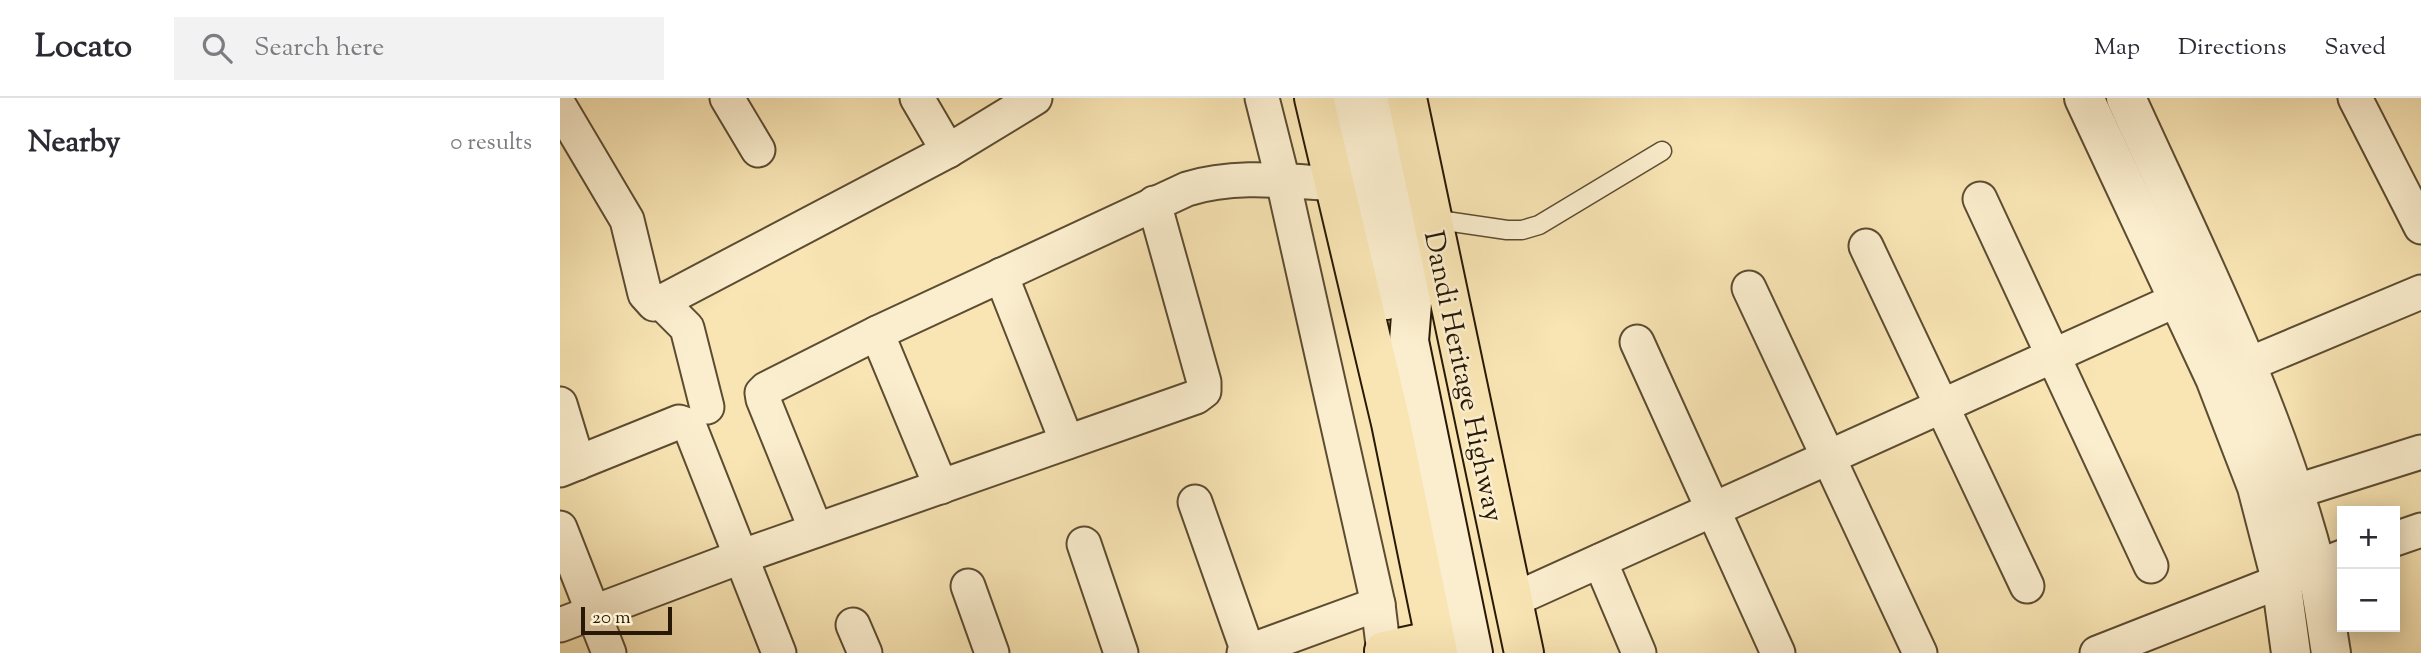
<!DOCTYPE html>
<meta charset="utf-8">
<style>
body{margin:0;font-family:"Sorts Mill Goudy",serif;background:#f2f2f3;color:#2b2b33}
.controls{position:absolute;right:21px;bottom:21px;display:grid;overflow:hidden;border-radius:0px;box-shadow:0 4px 18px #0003}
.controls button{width:63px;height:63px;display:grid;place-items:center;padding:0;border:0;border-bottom:2px solid #e1e1e2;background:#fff;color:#2b2b33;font:35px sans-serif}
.scale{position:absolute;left:21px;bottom:18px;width:91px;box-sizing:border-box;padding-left:7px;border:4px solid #281906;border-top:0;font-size:19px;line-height:24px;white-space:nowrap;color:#281906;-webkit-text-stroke:5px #fbeece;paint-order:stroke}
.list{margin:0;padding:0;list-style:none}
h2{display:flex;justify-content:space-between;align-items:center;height:91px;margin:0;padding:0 28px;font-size:30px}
h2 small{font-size:23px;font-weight:400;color:#7c7c81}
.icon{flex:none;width:38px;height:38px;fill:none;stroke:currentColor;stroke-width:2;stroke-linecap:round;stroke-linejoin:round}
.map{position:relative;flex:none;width:1861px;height:555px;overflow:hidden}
header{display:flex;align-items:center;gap:42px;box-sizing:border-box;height:98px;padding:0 35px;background:#fff;border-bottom:2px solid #e1e1e2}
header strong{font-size:33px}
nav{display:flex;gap:38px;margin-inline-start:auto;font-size:24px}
.search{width:490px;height:63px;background:#f2f2f3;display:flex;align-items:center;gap:18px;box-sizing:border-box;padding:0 24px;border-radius:0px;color:#7c7c81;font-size:26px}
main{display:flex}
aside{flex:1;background:#fff}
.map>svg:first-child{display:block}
</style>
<header>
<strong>Locato</strong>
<div class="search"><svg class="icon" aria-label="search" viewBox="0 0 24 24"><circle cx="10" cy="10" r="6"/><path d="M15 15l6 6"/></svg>Search here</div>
<nav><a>Map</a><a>Directions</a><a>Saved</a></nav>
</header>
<main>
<aside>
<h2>Nearby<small>0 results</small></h2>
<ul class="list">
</ul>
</aside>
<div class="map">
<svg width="1861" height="555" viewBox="0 0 1861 555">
<rect width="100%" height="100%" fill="#f9e5b4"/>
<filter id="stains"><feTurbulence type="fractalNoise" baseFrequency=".00286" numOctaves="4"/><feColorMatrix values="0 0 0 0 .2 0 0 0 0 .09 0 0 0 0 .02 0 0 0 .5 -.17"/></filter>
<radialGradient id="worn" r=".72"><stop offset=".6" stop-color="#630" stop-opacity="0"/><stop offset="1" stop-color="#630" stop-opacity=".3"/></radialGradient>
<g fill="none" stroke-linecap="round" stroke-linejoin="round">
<defs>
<polyline id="service" points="872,121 947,132 962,132 979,127 1102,53"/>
<g id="minor">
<polyline points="167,0 198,52"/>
<polyline points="357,0 388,53"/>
<polyline points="702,0 723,83 818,506 824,555"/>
<polyline points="1795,0 1861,129"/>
<polyline points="0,9 67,122 85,196 94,206 101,204 388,53 475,0"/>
<polyline points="1420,101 1591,468"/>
<polyline points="1306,148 1467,488"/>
<polyline points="441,177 507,344"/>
<polyline points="1189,190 1360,555"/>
<polyline points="101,204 127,230 147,309"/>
<polyline points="317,235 381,389"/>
<polyline points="1077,244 1218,555"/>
<polyline points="1687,267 1861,194"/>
<polyline points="0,306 18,365"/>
<polyline points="0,372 119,324 125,326 131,332 219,555"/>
<polyline points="1734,394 1861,354"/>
<polyline points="635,404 688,554"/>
<polyline points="0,430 49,555"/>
<path d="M256,432L203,301L202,295L206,291L317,235L627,91C675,76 725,83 775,86"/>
<polyline points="1835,441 1861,432"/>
<polyline points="524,446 561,555"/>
<polyline points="1040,463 1079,555"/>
<polyline points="408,488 432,555"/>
<polyline points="953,502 1643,190"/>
<polyline points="0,527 180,459 636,299 644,293 644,284 594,105"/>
<polyline points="293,527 305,555"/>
<polyline points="684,555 818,506"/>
<polyline points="1537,555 1782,459"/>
</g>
<g id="tertiary">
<polyline points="1524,0 1655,280 1697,389 1721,482 1731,555"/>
<path d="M1566,0C1635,152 1713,304 1755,466C1763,495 1766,526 1771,555"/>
</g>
<g id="secondary">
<polyline points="775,0 826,202"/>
<polyline points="810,0 852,205 849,243 913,555"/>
</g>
<g id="trunk">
<polyline points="754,0 831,325 878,555"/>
<polyline points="847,0 964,555"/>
<polyline points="824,553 875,542"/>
</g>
</defs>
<!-- service casing -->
<use href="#service" stroke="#5c4c32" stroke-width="21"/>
<!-- minor casing -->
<use href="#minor" stroke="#5c4c32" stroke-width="37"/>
<!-- tertiary casing -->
<use href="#tertiary" stroke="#5c4c32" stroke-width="42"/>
<!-- secondary casing -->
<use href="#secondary" stroke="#281906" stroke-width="42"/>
<!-- trunk casing -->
<use href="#trunk" stroke="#281906" stroke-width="42"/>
<!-- service -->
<use href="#service" stroke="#fbeece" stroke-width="18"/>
<!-- minor -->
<use href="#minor" stroke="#fbeece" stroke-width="33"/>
<!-- tertiary -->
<use href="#tertiary" stroke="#fbeece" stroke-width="38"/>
<!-- secondary -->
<use href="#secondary" stroke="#fbeece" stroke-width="38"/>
<!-- trunk -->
<use href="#trunk" stroke="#f9e5b4" stroke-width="38"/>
</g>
<g text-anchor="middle" stroke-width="5" stroke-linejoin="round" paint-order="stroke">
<!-- street labels -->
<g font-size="28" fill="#281906" stroke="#fbeece">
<text transform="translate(905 278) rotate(78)" y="10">Dandi Heritage Highway</text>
</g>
</g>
<rect width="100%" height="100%" filter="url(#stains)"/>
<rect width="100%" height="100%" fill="url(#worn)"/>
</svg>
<div class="controls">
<button>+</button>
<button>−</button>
</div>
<div class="scale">20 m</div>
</div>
</main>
